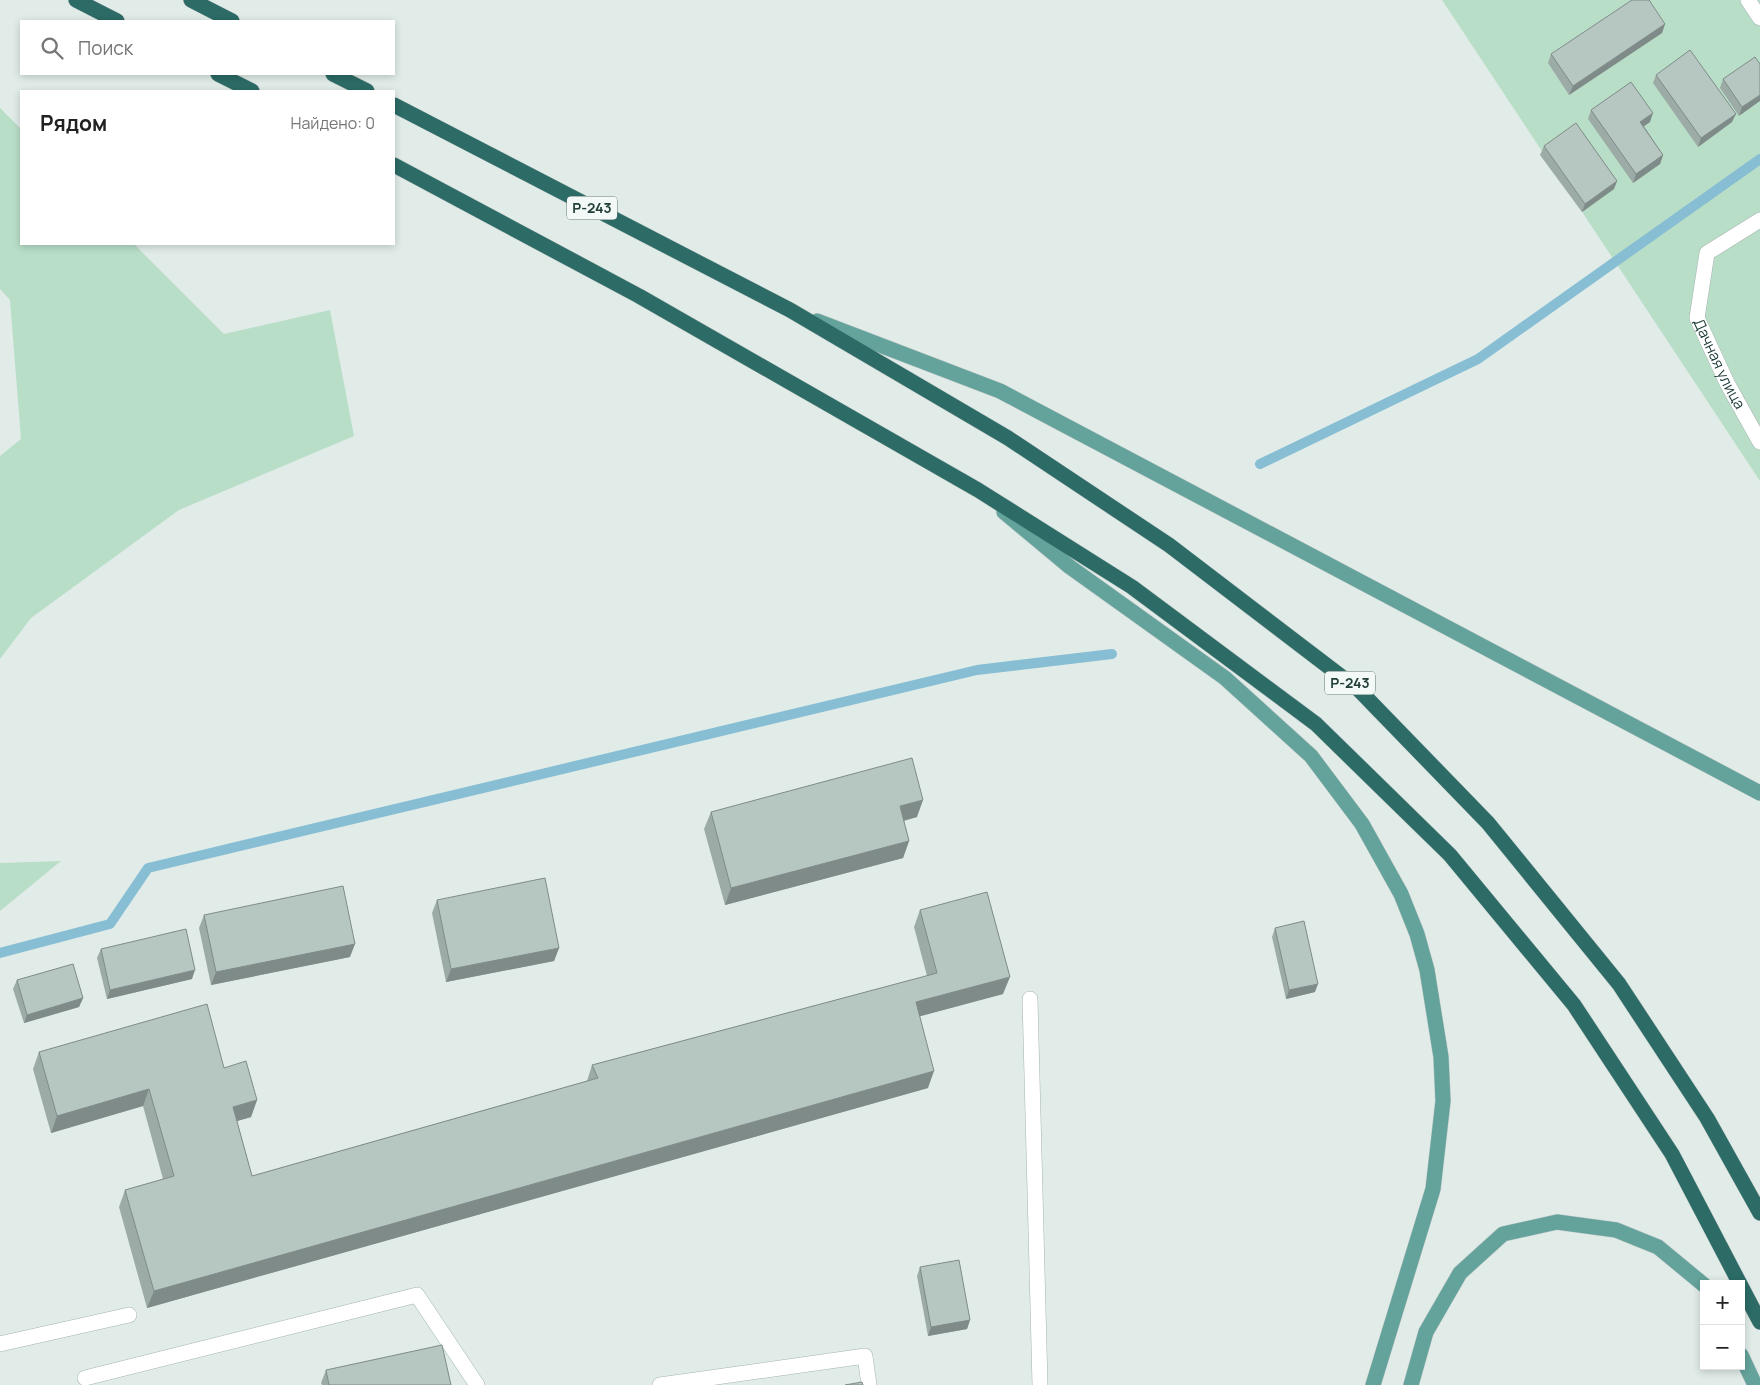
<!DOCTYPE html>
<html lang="ru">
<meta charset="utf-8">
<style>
body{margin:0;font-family:Manrope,sans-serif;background:#f2f2f2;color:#222}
.controls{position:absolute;right:15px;bottom:15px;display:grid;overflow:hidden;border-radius:0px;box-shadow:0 2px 8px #0003}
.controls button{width:45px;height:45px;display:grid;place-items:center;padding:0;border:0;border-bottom:1px solid #e0e0e0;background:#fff;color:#222;font:25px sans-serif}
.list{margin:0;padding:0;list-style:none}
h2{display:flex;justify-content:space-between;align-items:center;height:65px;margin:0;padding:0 20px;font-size:21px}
h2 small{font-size:16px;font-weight:400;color:#767676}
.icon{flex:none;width:28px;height:28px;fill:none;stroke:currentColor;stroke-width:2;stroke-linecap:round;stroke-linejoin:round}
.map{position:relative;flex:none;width:1760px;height:1385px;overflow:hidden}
.search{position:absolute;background:#fff;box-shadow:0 2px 8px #0003;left:20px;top:20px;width:375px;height:55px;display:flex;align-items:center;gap:12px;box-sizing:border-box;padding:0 18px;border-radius:0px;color:#767676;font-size:19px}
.panel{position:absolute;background:#fff;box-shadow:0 2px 8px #0003;left:20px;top:90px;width:375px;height:155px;border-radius:0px}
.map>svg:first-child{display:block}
</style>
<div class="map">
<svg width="1760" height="1385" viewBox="0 0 1760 1385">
<rect width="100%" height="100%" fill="#e1ece9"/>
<!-- green -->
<g fill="#b9dec8">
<polygon points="1442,0 1760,0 1760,481"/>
<polygon points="0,108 21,129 21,244 134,244 224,334 330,310 354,436 179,510 31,618 0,659 0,456 21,439 10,300 0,289"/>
<polygon points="61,861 0,911 0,863"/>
</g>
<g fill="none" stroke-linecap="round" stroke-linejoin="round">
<!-- stream -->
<g stroke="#87bed3" stroke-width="10">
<polyline points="1260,464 1478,359 1760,159"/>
<polyline points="0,953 110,924 148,868 977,670 1112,654"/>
</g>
<defs>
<g id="minor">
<polyline points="1748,0 1760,18"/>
<path id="s1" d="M1760,220L1707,253L1697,318L1727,383L1760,442"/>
<polyline points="1030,999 1040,1385"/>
<polyline points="0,1344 129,1315"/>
<polyline points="85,1378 417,1295 477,1385"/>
<polyline points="660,1385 865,1356 869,1385"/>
</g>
<g id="major">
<polyline points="817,321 1000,391 1760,793"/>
<polyline points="1004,512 1070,567 1225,678 1311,756 1362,824 1401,894 1417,934 1427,970 1441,1057 1443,1101 1433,1189 1373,1385"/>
<polyline points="1741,1355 1755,1385"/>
<polyline points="1411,1385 1426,1332 1460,1273 1503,1234 1557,1222 1616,1230 1658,1247 1704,1285"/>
</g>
<g id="highway">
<polyline points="76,0 117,21"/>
<polyline points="191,0 232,21"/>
<polyline points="218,74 252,91"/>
<polyline points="333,74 367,91"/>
<polyline points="394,105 790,310 1008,438 1169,545 1359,690 1488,823 1619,984 1707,1118 1760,1213"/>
<polyline points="394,165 639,296 978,490 1132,587 1316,724 1450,855 1574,1005 1672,1154 1740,1284"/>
<polyline points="1741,1286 1760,1322"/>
</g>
</defs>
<!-- minor casing -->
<use href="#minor" stroke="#a4b4b1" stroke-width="16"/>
<!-- major casing -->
<use href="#major" stroke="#c1c9c8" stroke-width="16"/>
<!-- highway casing -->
<use href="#highway" stroke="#c1c9c8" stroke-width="16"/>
<!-- minor -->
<use href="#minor" stroke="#fff" stroke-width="15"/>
<!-- major -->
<use href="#major" stroke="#64a39b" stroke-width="15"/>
<!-- highway -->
<use href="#highway" stroke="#2c6b66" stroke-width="15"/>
</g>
<!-- wall -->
<g fill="#9daba7">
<polygon points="1665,24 1662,33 1569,95 1548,63 1551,54"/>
<polygon points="1760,64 1739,116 1720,88 1723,79"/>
<polygon points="1656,75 1732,122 1698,147 1653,83"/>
<polygon points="1591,110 1650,122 1644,126 1663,155 1660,164 1633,183 1588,119"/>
<polygon points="1544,146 1617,181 1614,189 1582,212 1540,155"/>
<polygon points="711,812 917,817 904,821 909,841 903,858 725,905 704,829"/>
<polygon points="437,900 559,948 554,961 446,982 432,913"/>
<polygon points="920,910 1003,994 920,1016 928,1088 147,1308 119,1207 125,1190 163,1179 143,1106 51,1133 33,1069 39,1052 224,1068 257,1100 251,1117 237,1121 252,1176 587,1081 592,1065 927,976 914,927"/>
<polygon points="204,915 350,957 211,985 199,928"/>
<polygon points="1275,928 1315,992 1286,999 1272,937"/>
<polygon points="101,949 192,979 107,999 97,958"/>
<polygon points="17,980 83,998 79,1007 24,1023 13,989"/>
<polygon points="920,1267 970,1320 967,1329 928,1336 917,1276"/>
<polygon points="326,1370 451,1385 322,1385 321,1383"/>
</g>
<!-- shaded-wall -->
<g fill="#7f8b88">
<polygon points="1665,24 1662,33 1569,95 1573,86"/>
<polygon points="1760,95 1760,101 1739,116 1742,107"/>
<polygon points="1653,113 1650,122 1637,131 1640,122"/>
<polygon points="1736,114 1732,122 1698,147 1701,138"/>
<polygon points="1663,155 1660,164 1633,183 1636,174"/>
<polygon points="1617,181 1614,189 1582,212 1585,204"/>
<polygon points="923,800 917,817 894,823 900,806"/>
<polygon points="909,841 903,858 725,905 731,888"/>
<polygon points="355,944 350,957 211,985 216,972"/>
<polygon points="559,948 554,961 446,982 451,969"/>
<polygon points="195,970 192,979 107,999 110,990"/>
<polygon points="1010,977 1003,994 910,1019 916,1002"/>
<polygon points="1318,984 1315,992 1286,999 1289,990"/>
<polygon points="83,998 79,1007 24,1023 27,1015"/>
<polygon points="934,1071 928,1088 147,1308 154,1291"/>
<polygon points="149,1089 143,1106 51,1133 57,1116"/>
<polygon points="257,1100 251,1117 227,1124 233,1107"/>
<polygon points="970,1320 967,1329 928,1336 931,1327"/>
</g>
<!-- building -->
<g fill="#b6c7c2" stroke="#7f8b88">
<polygon points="1632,0 1649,0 1665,24 1573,86 1551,54"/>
<polygon points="1690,50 1736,114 1701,138 1656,75"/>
<polygon points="1755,57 1760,64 1760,95 1742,107 1723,79"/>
<polygon points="1631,82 1653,113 1640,122 1663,155 1636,174 1591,110"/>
<polygon points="1576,123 1617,181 1585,204 1544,146"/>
<polygon points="912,758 923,800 900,806 909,841 731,888 711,812"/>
<polygon points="545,878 559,948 451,969 437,900"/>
<polygon points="343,886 355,944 216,972 204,915"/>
<polygon points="987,892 1010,977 916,1002 934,1071 154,1291 125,1190 174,1176 149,1089 57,1116 39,1052 207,1004 224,1068 246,1061 257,1100 233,1107 252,1176 598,1078 592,1065 937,973 920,910"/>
<polygon points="1304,921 1318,984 1289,990 1275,928"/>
<polygon points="186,929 195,970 110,990 101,949"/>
<polygon points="73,964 83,998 27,1015 17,980"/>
<polygon points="959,1260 970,1320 931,1327 920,1267"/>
<polygon points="442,1345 451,1385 329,1385 326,1370"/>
<polygon points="862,1382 863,1385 845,1385"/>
</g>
<g text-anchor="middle" stroke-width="4" stroke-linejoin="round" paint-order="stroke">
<!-- shield labels -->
<g fill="#f2f9f6" stroke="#607672" stroke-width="1">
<rect x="567" y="196.5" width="50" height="23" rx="4"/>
<rect x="1325" y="671.5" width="50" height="23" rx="4"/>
</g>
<g font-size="14" font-weight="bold" fill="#213e39">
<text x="592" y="213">Р-243</text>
<text x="1350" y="688">Р-243</text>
</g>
<!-- street labels -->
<g font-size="15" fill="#213e39" stroke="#f2f9f6">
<text dy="5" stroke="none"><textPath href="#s1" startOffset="179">Дачная улица</textPath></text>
</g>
</g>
</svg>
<div class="controls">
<button>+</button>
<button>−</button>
</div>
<div class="search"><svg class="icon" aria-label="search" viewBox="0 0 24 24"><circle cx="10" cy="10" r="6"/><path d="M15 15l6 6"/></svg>Поиск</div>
<section class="panel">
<h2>Рядом<small>Найдено: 0</small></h2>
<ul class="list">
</ul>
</section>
</div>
